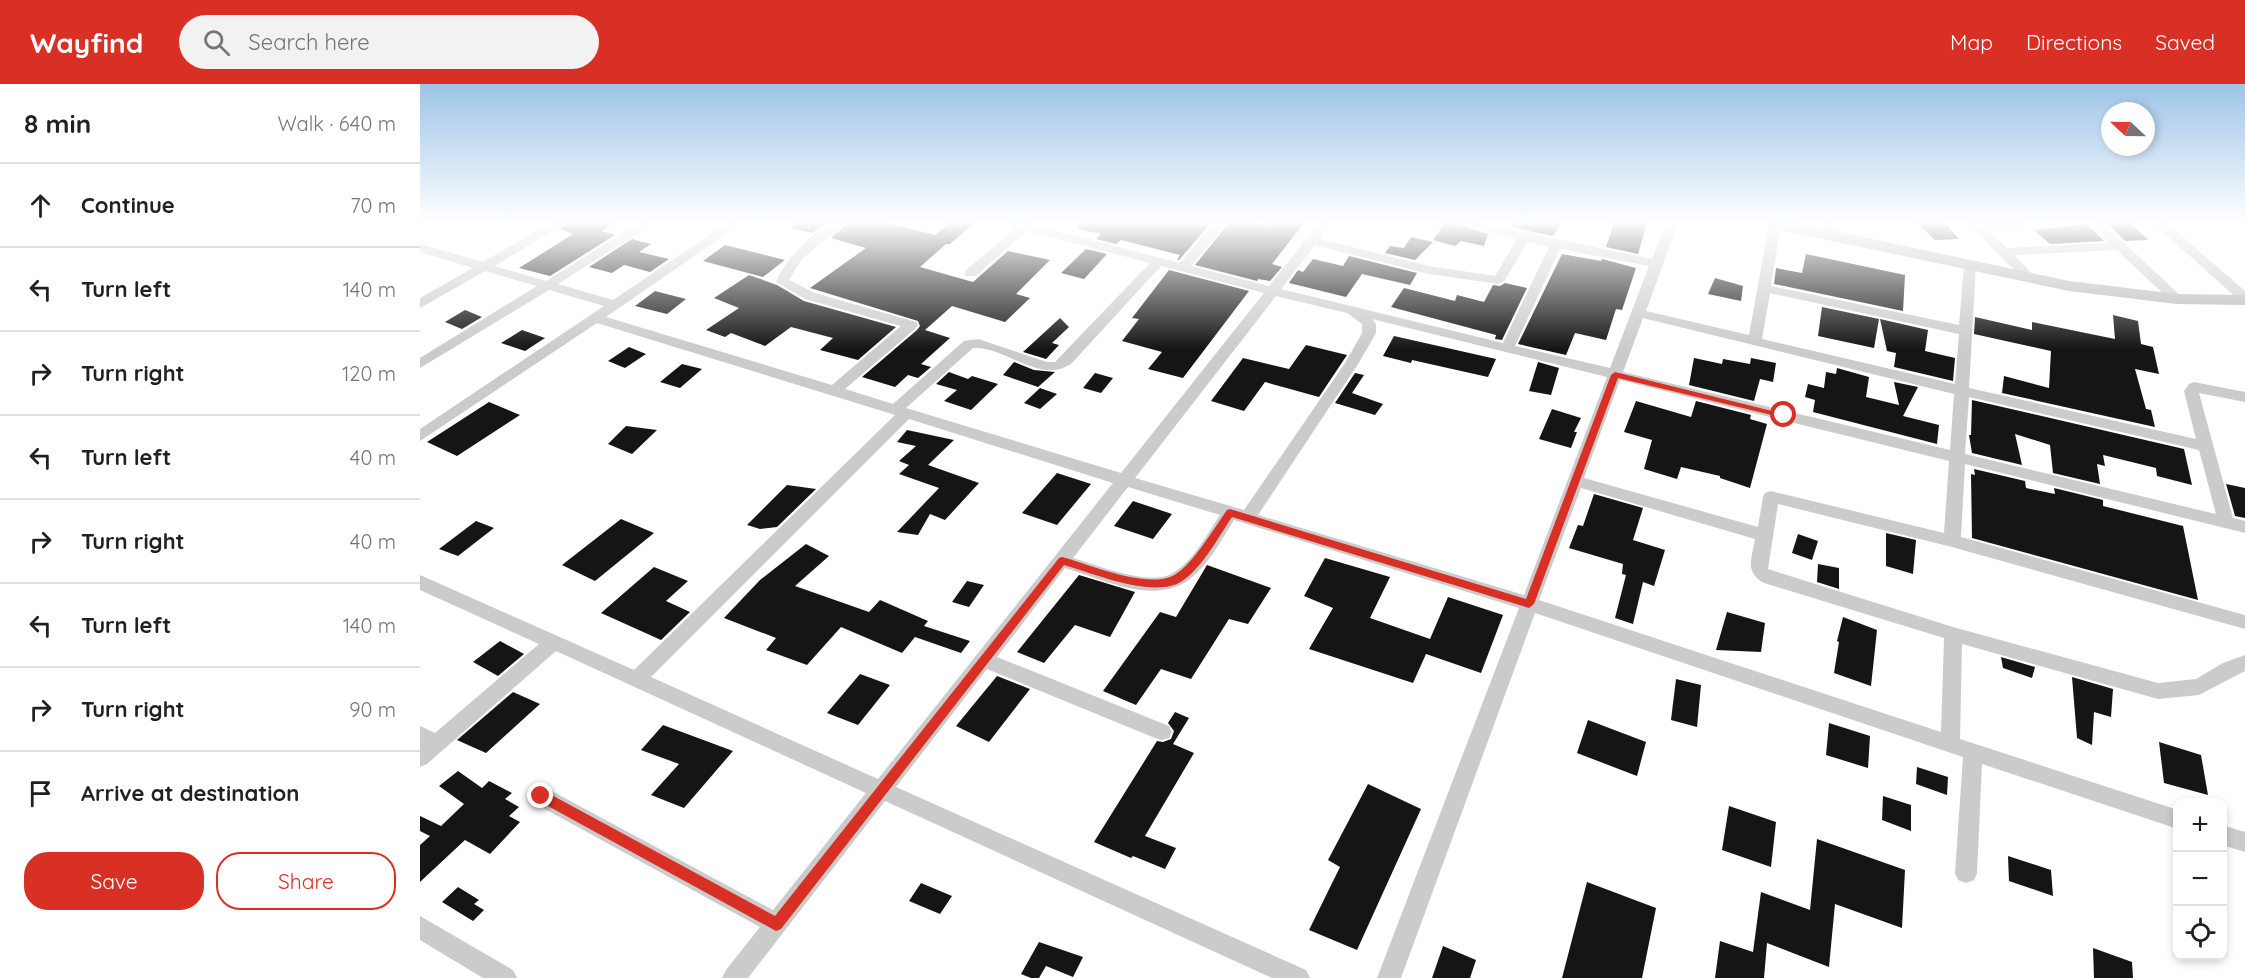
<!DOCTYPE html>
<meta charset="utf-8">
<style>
body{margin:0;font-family:Quicksand,sans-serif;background:#f2f2f2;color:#202124}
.controls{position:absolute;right:18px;bottom:18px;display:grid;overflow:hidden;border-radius:12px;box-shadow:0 3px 9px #0003}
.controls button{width:54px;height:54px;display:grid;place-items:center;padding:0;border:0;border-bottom:2px solid #e0e0e0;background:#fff;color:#202124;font:30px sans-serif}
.compass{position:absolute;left:1681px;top:18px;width:54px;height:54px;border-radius:50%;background:#fff;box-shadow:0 3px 9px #0003;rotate:292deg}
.stop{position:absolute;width:18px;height:18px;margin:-14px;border:4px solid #d93025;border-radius:50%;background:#fff}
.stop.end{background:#d93025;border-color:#fff;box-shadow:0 2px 6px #0008}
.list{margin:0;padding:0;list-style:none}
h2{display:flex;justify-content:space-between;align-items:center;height:78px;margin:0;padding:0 24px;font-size:26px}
h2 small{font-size:20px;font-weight:400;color:#757577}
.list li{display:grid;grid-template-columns:39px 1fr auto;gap:18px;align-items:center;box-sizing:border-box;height:84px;padding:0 24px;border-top:2px solid #e0e0e0}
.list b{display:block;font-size:22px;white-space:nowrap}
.list em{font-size:20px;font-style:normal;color:#757577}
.actions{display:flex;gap:12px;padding:18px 24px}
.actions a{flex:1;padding:14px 0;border:2px solid #d93025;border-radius:24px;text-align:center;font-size:21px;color:#d93025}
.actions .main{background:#d93025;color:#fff}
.icon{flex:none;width:33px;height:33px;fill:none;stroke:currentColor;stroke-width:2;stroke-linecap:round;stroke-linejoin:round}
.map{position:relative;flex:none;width:1825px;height:894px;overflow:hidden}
header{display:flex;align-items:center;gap:36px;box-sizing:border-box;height:84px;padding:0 30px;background:#d93025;color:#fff}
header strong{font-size:28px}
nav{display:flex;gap:33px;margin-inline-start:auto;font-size:21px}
.search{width:420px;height:54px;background:#f2f2f2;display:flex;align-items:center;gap:15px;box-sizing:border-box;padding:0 21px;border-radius:33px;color:#757577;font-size:22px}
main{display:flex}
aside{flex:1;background:#fff}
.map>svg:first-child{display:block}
</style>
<header>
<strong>Wayfind</strong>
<div class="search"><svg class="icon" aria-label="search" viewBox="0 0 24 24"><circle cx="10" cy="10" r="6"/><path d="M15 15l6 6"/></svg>Search here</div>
<nav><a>Map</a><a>Directions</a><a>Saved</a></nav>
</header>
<main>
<aside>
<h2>8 min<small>Walk · 640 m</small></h2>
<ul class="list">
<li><svg class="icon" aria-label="ahead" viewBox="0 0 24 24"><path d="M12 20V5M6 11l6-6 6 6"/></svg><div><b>Continue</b></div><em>70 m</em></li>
<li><svg class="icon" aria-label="left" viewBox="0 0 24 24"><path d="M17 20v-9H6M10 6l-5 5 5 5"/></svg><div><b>Turn left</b></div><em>140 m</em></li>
<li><svg class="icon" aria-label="right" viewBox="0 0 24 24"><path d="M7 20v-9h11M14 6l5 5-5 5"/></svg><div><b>Turn right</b></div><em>120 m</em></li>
<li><svg class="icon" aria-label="left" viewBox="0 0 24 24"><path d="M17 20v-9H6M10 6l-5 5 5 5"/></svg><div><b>Turn left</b></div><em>40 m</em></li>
<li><svg class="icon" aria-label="right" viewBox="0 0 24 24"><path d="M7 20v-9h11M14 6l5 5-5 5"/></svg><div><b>Turn right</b></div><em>40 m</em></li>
<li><svg class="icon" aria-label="left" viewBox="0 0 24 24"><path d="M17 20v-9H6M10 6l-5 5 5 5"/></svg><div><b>Turn left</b></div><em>140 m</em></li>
<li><svg class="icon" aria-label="right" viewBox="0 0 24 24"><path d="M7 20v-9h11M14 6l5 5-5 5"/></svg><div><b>Turn right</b></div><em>90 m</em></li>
<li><svg class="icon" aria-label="arrive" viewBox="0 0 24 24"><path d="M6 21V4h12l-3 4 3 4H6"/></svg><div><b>Arrive at destination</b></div></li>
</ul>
<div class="actions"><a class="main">Save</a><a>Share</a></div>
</aside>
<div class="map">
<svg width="1825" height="894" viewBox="0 0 1825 894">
<rect width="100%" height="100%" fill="#fff"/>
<!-- building -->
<g fill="#151515">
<polygon points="147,139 194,139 181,147 195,151 130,192 99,184 153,150 139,145"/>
<polygon points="373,139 407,139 392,149 372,144"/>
<polygon points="428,139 468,139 515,151 529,139 554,139 530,160 526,160 500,183 553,198 588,167 630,176 596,210 610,214 585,238 532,222 505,246 530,254 501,280 511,283 498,294 488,291 475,303 442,293 497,246 500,242 498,237 390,204 446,164 411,154"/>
<polygon points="658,139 791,139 759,176 757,176 760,171 701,156 696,160 676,155 681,150 658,145"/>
<polygon points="809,139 833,139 847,142 850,139 884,139 852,180 862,183 850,197 838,195 837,197 775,181"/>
<polygon points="1025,139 1033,139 1068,150 1064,162 1041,157 1035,162 1013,156"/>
<polygon points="1091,139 1142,139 1133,152 1091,143"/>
<polygon points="1194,139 1227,139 1218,170 1186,163"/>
<polygon points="1497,139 1525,139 1539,155 1515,156"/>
<polygon points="1687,139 1710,139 1728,156 1705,157"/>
<polygon points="1667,140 1684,157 1630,160 1614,146"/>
<polygon points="991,153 1013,158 995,176 965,169 970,162 984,164"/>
<polygon points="212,155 231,160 219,168 249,175 230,188 204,181 192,189 169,183"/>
<polygon points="305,161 365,176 343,193 283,177"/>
<polygon points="666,165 687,170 664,195 641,189"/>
<polygon points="1142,170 1181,177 1182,175 1216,184 1202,226 1196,225 1186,256 1155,249 1146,271 1098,260"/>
<polygon points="1386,170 1485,191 1483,227 1354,200 1356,184 1382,189"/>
<polygon points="929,172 997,189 990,201 942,190 926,213 869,199 878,186 883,188 893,175 923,182"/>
<polygon points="749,186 829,207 763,294 728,285 742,268 702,257 719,235 712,234"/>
<polygon points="329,191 357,201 384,217 476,243 438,276 400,266 413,254 371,243 345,262 311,249 305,253 286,246 319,224 294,214"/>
<polygon points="1295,194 1323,202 1321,217 1288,210"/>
<polygon points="1085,199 1107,204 1082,256 1075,255 1076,251 971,223 984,204 1035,217 1037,211 1064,218 1073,201 1080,202"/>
<polygon points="235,207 266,215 247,230 215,222"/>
<polygon points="1402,223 1459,235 1454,264 1398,252"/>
<polygon points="45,226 62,233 42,245 25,238"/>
<polygon points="1693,231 1718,237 1721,260 1733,263 1739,290 1715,285 1726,325 1731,326 1735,343 1582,309 1584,292 1629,304 1631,267 1554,250 1555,233 1612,246 1612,238 1695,255"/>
<polygon points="640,234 649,243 632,259 639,261 626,275 603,268"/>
<polygon points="1460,235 1508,246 1505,267 1535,274 1533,297 1474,283 1476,269 1467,267"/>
<polygon points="102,246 125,254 105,267 81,259"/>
<polygon points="974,252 1076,275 1068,293 992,276 991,279 963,272"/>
<polygon points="886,261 927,271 899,313 845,298 824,327 791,317 823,274 869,285"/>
<polygon points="209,263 226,270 205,284 188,277"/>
<polygon points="1274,274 1302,280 1303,275 1330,280 1331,274 1356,279 1353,298 1340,295 1334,317 1269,301"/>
<polygon points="594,278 614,286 635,288 618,303 583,291"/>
<polygon points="1118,278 1139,284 1131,311 1109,307"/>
<polygon points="262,280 282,285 260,304 240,298"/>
<polygon points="1417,284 1449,293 1446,313 1479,321 1474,298 1498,303 1483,332 1519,341 1517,360 1393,328 1395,316 1385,313 1388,300 1404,304 1406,288 1416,290"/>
<polygon points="529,288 548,295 552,292 578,300 551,326 524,317 537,306 516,300"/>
<polygon points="675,289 693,294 681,309 663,304"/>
<polygon points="935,289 944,291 932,309 963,320 955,331 915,319"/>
<polygon points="620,304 637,310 620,325 604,319"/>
<polygon points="1552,316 1764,365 1772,401 1737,392 1736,384 1683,371 1685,382 1677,380 1680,400 1633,389 1630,361 1595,350 1602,381 1552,369 1549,351 1551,351"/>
<polygon points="1216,317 1271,333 1276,317 1331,331 1330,335 1347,340 1330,404 1300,394 1300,392 1261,383 1257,395 1224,385 1232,356 1204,348"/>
<polygon points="69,318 100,331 37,372 7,358"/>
<polygon points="1132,325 1161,334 1154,348 1157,348 1151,364 1119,355"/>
<polygon points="206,342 237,346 212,370 188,360"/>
<polygon points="487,346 534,356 508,381 559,399 525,436 510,430 498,451 477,448 519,404 479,390 489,381 479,377 496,362 477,358"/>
<polygon points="1554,385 1605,397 1606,404 1635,410 1634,404 1683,416 1683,422 1763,442 1778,516 1552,454 1551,390 1555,391"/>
<polygon points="637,389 671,400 637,441 602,429"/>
<polygon points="1806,400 1825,404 1825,434 1815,432"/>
<polygon points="367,401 396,405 357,443 340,445 327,441"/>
<polygon points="1174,410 1223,424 1213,456 1245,466 1234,502 1223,498 1213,540 1195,534 1206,491 1202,490 1203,480 1149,464 1158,441 1163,442"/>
<polygon points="713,417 752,430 733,455 694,442"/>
<polygon points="201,435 234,449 175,497 142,481"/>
<polygon points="56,437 74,444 38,472 19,465"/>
<polygon points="1466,449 1496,456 1493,490 1466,482"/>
<polygon points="1378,450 1398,457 1392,476 1372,469"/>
<polygon points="386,460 409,472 375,502 449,528 460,516 508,537 504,542 550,557 541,569 495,553 482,569 421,543 387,581 346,566 356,554 304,534 340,496"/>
<polygon points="905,474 970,493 950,534 1010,555 1028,513 1083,531 1061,589 1006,570 993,599 889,565 913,524 884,512"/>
<polygon points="1398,480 1419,484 1419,505 1397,498"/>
<polygon points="787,481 851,504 828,540 809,535 771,595 741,585 716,621 683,607 740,528 756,533"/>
<polygon points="234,483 268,497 246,517 270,528 241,556 181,529"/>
<polygon points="659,491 715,508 690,553 655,541 624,579 597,568"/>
<polygon points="547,497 564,501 549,523 532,518"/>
<polygon points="1307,528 1345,539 1341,568 1296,566"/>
<polygon points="1423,533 1457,546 1451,602 1414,589 1419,558 1417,557"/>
<polygon points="80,557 104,570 78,592 53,578"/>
<polygon points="1581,573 1615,583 1612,594 1583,584"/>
<polygon points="440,590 470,601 438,641 407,629"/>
<polygon points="577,592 610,605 569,658 536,642"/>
<polygon points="1652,593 1693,605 1691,633 1674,628 1672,661 1657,654"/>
<polygon points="1256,595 1281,601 1277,643 1251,636"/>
<polygon points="93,608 120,620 66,669 37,656"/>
<polygon points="755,628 769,634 753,660 774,669 725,752 756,764 745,785 713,772 711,774 674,758 737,657 743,658 751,655 754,647 748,639"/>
<polygon points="1168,636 1226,658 1217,692 1157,669"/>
<polygon points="1409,639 1450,652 1448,684 1406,671"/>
<polygon points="243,641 313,667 264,724 231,711 259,680 221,666"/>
<polygon points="1739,658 1781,671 1788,711 1744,699"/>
<polygon points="1497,683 1528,693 1527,711 1496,700"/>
<polygon points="38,687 62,704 69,697 92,709 85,715 99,723 89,732 100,738 70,770 45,756 0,798 0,761 10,752 0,747 0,732 21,742 44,720 19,702"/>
<polygon points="948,700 1001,725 937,866 889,846 920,783 908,776"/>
<polygon points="1463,712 1491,721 1491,747 1462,736"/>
<polygon points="1309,722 1356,738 1351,783 1302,766"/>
<polygon points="1397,755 1485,786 1482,844 1415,820 1409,883 1347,859 1344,894 1295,894 1300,857 1333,868 1341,808 1390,826"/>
<polygon points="1588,772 1631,786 1633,812 1589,797"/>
<polygon points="1167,798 1236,824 1222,894 1142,894"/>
<polygon points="501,799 532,812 520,830 489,817"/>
<polygon points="38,803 59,816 54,820 64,826 53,837 22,818"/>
<polygon points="619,858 663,873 653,893 626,882 619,894 611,894 601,890"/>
<polygon points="1023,862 1056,876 1050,894 1012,894"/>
<polygon points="1673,864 1712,878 1713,894 1674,894"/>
</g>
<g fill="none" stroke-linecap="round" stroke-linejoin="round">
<!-- street -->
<g fill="#cbcbcb" fill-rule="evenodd">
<path d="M130,139H145L75,182L126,197L219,139H234L138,200L193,216L307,139H322L186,233L412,301L481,242L385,215L356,198C362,180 393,146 411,140C415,138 422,139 426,139L382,175L369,196L395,209L496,238L498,241L496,244L425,305L473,320L544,257L558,255L627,278H635L730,179L607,147L556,192H546L545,189L546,186L596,144L585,139H615L613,141L760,179L794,139H807L771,182L849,202L899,139H912L900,155L1009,182L1075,192L1097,155L1035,139H1059L1232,175L1246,139H1258L1226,227L1329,251L1349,139L1361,140L1351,202L1539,241L1544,181L1546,178H1554L1556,181L1549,304L1776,355L1764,307L1769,300L1774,298L1825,308V318L1779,309L1813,434L1825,437V449L1545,380L1541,453L1825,531V545L1532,463L1358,420L1348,485L1533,543L1738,599L1776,595L1803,579L1825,571V587L1779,611L1738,615L1542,560L1540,655L1758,726V745L1562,680L1557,789L1554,796L1546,799L1538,796L1535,789L1543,673L1115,529L981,894H957L1099,524L814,436C801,456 789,480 770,495C735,522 682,495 645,484L577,573L749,642L752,648L749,654L742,656L735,654L567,585L476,703L886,886L890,894H852L465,717L328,894H302L306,886L340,843L114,719L111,712L114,705L121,703L128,705L353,826L446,709L136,567L7,680L0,683V642L15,649L119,560L0,506V491L214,586L475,331L177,239L0,357V345L184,222L129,206L0,284V274L117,202L65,187L0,224V214L53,184L0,168V160L63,178ZM1107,158L1129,163L1083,259L861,205L895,161L1009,190L1079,200L1085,196ZM1140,165L1229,182L1190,284L1095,262ZM741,182L844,209L701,389L486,324L553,264C586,262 619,301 651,280ZM1350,209L1539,250L1535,300L1342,255ZM856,212L927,229L942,240V249L925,279L824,426L715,394ZM1223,234L1534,310L1530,366L1203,288ZM952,235L1187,293L1104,511L838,431L938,280L956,249V240ZM1200,296L1529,377L1524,449L1351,407L1345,409L1343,413L1338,443L1164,394ZM1549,313L1779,366L1796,430L1545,370ZM489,335L693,399L458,695L231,593ZM708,403L800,431C786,452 772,480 749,491C727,501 676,481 653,474ZM1161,404L1335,455C1332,473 1324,488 1344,499L1524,554L1521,648L1119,516Z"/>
<polygon points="1401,139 1414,139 1425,154 1423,157 1415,157"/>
<polygon points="1548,139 1609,139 1603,143 1567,145 1587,164 1689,159 1669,139 1683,139 1764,215 1757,219 1752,218 1697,166 1594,171 1615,193 1614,196 1604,196"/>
<polygon points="1733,139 1747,139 1825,207 1825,218 1820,217"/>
<polygon points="1818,139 1825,139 1825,144"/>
<polygon points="1802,741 1825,748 1825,768 1802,761"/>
<polygon points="0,832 93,886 97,894 63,894 0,856"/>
</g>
<!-- secondary -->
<polygon fill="#b8b8b8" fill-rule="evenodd" points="1343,139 1377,139 1649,197 1757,210 1825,211 1825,221 1757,220 1649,207 1351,144"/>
</g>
<!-- sky -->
<linearGradient id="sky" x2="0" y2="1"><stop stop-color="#9dc4e8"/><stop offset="0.52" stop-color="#fff"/><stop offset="1" stop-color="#fff" stop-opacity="0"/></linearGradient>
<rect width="1825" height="265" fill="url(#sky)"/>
<!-- route -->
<path fill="#d93025" d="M1195,288L1368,331L1364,334L1198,294L1114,520L1109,524L812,433C799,452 779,490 757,500C727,512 675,490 644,481L361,845L356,847L117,716L115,712L121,707L126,708L355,832L639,474L642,473C671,481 722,503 750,493C769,487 795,443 807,426L810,425L1106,515L1191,291Z"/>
</svg>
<div class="controls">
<button>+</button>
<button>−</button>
<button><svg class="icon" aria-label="locate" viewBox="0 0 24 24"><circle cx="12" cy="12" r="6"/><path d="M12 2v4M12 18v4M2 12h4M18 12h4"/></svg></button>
</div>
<svg class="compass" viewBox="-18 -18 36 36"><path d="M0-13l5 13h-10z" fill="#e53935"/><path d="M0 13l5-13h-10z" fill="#757577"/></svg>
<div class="stop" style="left:1364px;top:331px"></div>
<div class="stop end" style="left:121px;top:712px"></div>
</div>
</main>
